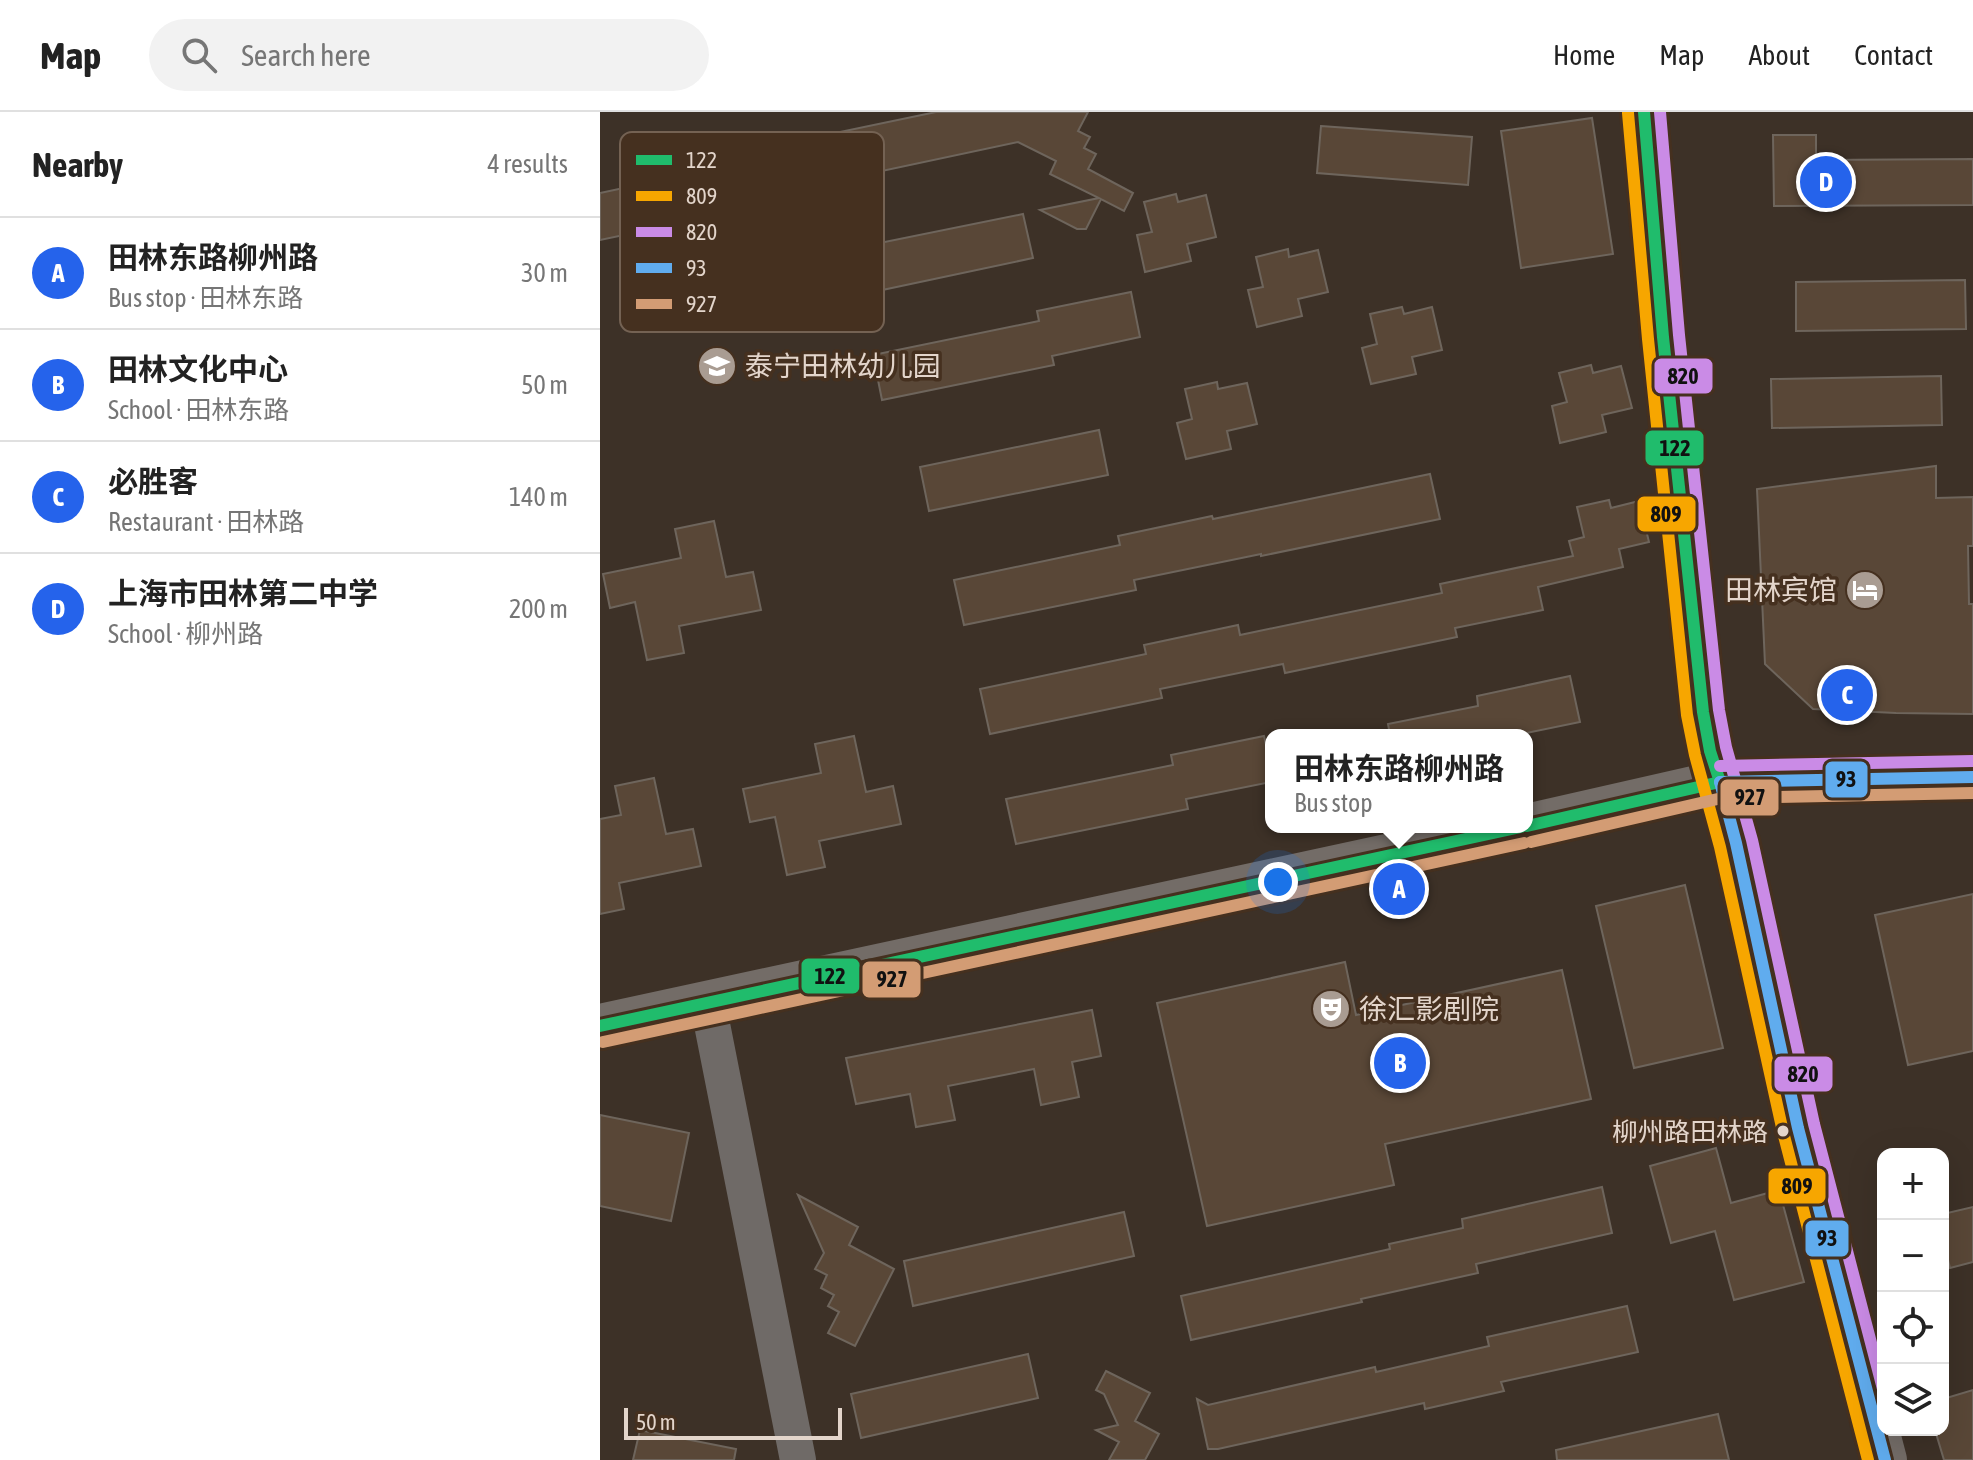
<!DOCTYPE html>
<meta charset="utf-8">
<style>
body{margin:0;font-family:"Asap Condensed","Noto Sans SC",sans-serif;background:#f2f2f2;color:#222}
.controls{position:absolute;right:24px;bottom:24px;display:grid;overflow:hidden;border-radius:16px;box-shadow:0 8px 32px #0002}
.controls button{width:72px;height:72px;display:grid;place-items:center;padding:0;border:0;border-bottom:2px solid #e0e0e0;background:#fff;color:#222;font:40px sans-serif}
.scale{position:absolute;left:24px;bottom:20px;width:218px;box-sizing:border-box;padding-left:8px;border:4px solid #e3d5cb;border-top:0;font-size:22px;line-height:28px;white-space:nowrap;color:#e3d5cb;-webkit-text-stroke:6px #45301f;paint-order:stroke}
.you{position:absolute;left:678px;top:770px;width:28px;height:28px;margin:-20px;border:6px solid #fff;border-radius:50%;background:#1a73e8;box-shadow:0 0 0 12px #1a73e833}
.badge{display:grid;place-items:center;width:52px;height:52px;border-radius:50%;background:#2563eb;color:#fff;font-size:26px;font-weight:700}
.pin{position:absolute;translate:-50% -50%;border:4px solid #fff;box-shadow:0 2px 8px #0006}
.popup{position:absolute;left:665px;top:617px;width:268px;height:104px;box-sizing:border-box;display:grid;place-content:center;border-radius:16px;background:#fff;filter:drop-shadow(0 2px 6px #0005);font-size:26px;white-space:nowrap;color:#767676}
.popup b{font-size:30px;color:#222}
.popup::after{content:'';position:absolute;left:50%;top:100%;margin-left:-16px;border:16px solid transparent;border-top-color:#fff}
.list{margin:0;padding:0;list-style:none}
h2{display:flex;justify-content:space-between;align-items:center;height:104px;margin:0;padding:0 32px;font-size:34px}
h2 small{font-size:26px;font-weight:400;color:#767676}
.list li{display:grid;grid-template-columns:52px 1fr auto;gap:24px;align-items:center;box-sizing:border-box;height:112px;padding:0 32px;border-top:2px solid #e0e0e0}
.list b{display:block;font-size:30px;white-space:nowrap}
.list p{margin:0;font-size:26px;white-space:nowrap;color:#767676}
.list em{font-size:26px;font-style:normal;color:#767676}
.icon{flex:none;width:44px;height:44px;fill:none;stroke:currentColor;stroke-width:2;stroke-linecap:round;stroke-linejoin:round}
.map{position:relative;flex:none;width:1373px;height:1348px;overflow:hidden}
header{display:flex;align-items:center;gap:48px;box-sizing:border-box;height:112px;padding:0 40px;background:#fff;border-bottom:2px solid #e0e0e0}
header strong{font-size:38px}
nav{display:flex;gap:44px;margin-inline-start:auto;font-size:28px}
.search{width:560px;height:72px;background:#f2f2f2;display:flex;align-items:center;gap:20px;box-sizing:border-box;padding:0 28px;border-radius:44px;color:#767676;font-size:30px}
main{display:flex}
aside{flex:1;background:#fff}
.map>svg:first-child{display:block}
</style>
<header>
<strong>Map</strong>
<div class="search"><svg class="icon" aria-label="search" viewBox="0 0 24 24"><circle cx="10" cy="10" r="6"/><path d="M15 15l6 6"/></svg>Search here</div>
<nav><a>Home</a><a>Map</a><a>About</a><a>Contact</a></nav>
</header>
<main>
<aside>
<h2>Nearby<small>4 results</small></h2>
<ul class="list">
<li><span class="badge">A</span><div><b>田林东路柳州路</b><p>Bus stop · 田林东路</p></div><em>30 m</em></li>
<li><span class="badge">B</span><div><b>田林文化中心</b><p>School · 田林东路</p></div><em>50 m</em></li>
<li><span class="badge">C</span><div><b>必胜客</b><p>Restaurant · 田林路</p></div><em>140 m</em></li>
<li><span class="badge">D</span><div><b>上海市田林第二中学</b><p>School · 柳州路</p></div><em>200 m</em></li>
</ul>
</aside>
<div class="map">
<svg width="1373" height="1348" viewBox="0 0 1373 1348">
<rect width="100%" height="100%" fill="#3d3127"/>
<!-- building -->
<g fill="#594737" stroke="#6e655c" stroke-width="2">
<polygon points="336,0 488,0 478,19 490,25 484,36 496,42 488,57 533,81 524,99 501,87 486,117 477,117 440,98 499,86 450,62 456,49 418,30 122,93 124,102 0,128 0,81 108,58 106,48"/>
<polygon points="992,6 1013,142 921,156 901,19"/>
<polygon points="721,14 872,25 868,73 717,61"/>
<polygon points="1173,23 1216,23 1216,48 1373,47 1373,93 1174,94"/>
<polygon points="576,82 578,90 606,83 616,125 587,132 591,149 545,160 537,123 552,120 544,90"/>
<polygon points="423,102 433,146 254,184 245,138"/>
<polygon points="688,137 689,145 718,138 728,180 698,187 702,204 657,215 648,178 663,175 656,145"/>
<polygon points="1365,168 1366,217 1196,219 1196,170"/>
<polygon points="531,180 540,225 452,244 454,253 282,288 273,243 439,209 437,199"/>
<polygon points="802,195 804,202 832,195 842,238 812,245 816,262 771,272 762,236 777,232 770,202"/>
<polygon points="991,253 993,261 1021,254 1032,296 1002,303 1006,320 960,331 952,294 967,290 959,261"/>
<polygon points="1341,264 1342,313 1172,316 1171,267"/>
<polygon points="617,270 618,277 647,271 657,312 627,319 631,337 586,347 577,311 592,307 585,277"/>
<polygon points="499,318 508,363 329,399 320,355"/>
<polygon points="1336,354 1336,386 1373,385 1373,434 1368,434 1369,492 1373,492 1373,602 1296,601 1213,597 1165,552 1157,377"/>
<polygon points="830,362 840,407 661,444 661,442 534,468 536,478 364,513 354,468 520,433 518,424 612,404 613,407"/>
<polygon points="1009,388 1011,396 1039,389 1049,430 1019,437 1023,455 938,475 943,498 855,516 857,525 685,561 683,552 560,577 562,586 390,622 380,577 546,542 544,533 638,513 640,523 842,481 840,472 973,444 969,429 984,425 977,395"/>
<polygon points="114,409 126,465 153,460 161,498 79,514 84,541 47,548 35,490 10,496 3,462 81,446 75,417"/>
<polygon points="970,564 980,610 917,623 790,623 788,612 878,594 877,584"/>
<polygon points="254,624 266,680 293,674 301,712 219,729 225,755 187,763 175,705 150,710 143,677 221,661 215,632"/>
<polygon points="664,624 671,655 671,670 586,687 588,697 416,732 406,687 573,653 571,643"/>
<polygon points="54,666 66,722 93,717 101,754 19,771 24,797 0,802 0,707 21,703 15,674"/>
<polygon points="1085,773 1123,936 1034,956 996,794"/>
<polygon points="1373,782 1373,939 1308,953 1275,803"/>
<polygon points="745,850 756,903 962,858 991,987 785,1032 794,1073 607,1114 557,891"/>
<polygon points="492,898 501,944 472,950 479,985 441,993 434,957 348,974 355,1008 316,1015 310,982 256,992 246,946"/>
<polygon points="0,1003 89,1021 71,1109 0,1094"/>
<polygon points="1116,1036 1131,1091 1179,1078 1204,1170 1134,1188 1115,1119 1071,1131 1050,1054"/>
<polygon points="1002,1075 1012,1121 876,1152 878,1161 761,1187 762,1190 591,1228 581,1184 790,1137 789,1132 863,1116 862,1107"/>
<polygon points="198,1083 258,1115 249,1133 294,1157 255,1234 228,1221 239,1200 228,1194 234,1183 221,1176 227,1163 215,1157 224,1141"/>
<polygon points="1373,1095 1373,1150 1350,1156 1343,1128 1343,1102"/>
<polygon points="524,1100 534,1144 313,1194 304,1149"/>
<polygon points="1027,1194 1038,1240 901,1270 904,1279 825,1297 824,1291 618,1337 608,1337 597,1287 608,1293 775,1255 776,1260 889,1234 887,1225"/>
<polygon points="428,1242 438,1286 261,1326 251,1282"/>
<polygon points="506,1259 550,1281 535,1309 559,1322 545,1348 509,1348 519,1330 496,1318 518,1313 504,1282 496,1278"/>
<polygon points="1373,1278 1373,1348 1344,1348 1335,1318 1343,1318 1343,1287"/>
<polygon points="1118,1302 1129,1348 957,1348 956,1338"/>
<polygon points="40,1318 136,1337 134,1348 33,1348"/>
</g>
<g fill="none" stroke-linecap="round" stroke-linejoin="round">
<!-- street -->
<polyline stroke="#6f6a67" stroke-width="36" points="108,892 198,1348"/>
<!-- secondary -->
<g stroke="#736c67" stroke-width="44">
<path d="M1044,0C1059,200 1081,400 1103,600L1110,639L1136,731L1198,1016L1285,1348"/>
<polyline points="927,714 1120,670 1373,665"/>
<polyline points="0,914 921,715"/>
</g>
<defs>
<g id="bus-1">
<polyline points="1044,0 1063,225 1103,600 1110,639 1120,670"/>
<polyline points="927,714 1120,670"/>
<polyline points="0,914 921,715"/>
</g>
<polyline id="bus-2" points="1028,1 1048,227 1087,603 1095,643 1120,735 1183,1020 1268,1348"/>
<g id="bus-3">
<polyline points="1060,0 1079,223 1119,598 1126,635 1152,728 1214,1012 1283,1277"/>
<polyline points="1120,654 1373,649"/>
</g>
<g id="bus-4">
<polyline points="1120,670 1136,731 1198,1016 1285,1348"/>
<polyline points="1120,670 1373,665"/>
</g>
<g id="bus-5">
<polyline points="931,730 1122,686 1373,681"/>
<polyline points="3,930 924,731"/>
</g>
</defs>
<!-- bus-1 casing -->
<use href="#bus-1" stroke="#45301f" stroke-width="18"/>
<!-- bus-2 casing -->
<use href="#bus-2" stroke="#45301f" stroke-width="18"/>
<!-- bus-3 casing -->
<use href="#bus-3" stroke="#45301f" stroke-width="18"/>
<!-- bus-4 casing -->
<use href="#bus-4" stroke="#45301f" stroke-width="18"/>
<!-- bus-5 casing -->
<use href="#bus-5" stroke="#45301f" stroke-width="18"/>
<!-- bus-1 -->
<use href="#bus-1" stroke="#20bc6c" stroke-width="12"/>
<!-- bus-2 -->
<use href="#bus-2" stroke="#f7a600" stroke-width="12"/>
<!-- bus-3 -->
<use href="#bus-3" stroke="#ca8be6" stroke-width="12"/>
<!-- bus-4 -->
<use href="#bus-4" stroke="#60acee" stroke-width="12"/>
<!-- bus-5 -->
<use href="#bus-5" stroke="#d39c74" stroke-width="12"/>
</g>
<!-- icons -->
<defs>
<symbol id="school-disc" viewBox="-11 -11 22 22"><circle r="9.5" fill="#a99c92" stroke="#45301f"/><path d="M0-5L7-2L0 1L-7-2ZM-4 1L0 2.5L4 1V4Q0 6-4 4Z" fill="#fff"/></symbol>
<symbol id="hotel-disc" viewBox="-11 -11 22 22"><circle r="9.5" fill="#a99c92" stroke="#45301f"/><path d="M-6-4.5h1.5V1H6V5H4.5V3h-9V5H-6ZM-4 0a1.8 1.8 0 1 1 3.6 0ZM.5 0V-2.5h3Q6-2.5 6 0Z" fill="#fff"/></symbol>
<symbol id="theatre-disc" viewBox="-11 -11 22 22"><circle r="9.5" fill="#a99c92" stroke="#45301f"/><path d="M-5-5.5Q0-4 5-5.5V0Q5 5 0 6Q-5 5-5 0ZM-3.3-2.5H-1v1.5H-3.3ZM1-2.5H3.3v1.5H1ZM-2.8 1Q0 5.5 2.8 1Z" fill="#fff"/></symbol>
</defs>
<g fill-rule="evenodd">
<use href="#school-disc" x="95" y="232" width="44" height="44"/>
<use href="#hotel-disc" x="1243" y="456" width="44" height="44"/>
<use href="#theatre-disc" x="709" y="875" width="44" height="44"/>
</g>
<!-- markers -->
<circle fill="#e3d5cb" stroke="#45301f" stroke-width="3" cx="1183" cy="1019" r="7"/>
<g text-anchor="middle" stroke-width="7" stroke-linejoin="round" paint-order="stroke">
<!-- bus labels -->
<g font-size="26" fill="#e3d5cb" stroke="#45301f" text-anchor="end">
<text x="1168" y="1029">柳州路田林路</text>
</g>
<!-- poi labels -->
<g font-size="28" fill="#e3d5cb" stroke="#45301f" text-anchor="start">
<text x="145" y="264">泰宁田林幼儿园</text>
<text x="1237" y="488" text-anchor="end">田林宾馆</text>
<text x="759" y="907">徐汇影剧院</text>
</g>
</g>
<!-- legend -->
<rect x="20" y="20" width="264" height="200" rx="12" fill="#45301f" stroke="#746253" stroke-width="2"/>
<rect x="36" y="43" width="36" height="10" fill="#20bc6c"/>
<rect x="36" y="79" width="36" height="10" fill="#f7a600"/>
<rect x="36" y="115" width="36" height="10" fill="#ca8be6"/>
<rect x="36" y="151" width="36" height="10" fill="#60acee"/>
<rect x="36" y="187" width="36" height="10" fill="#d39c74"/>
<g font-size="22" fill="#e3d5cb">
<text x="86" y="56">122</text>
<text x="86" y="92">809</text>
<text x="86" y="128">820</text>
<text x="86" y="164">93</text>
<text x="86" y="200">927</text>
</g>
<g stroke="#45301f" stroke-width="3">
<rect x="1053" y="245" width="61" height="38" rx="8" fill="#ca8be6"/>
<rect x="1044" y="317" width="61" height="38" rx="8" fill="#20bc6c"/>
<rect x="1036" y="383" width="61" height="38" rx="8" fill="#f7a600"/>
<rect x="1224" y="648" width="45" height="39" rx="8" fill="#60acee"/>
<rect x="1119" y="666" width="61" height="39" rx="8" fill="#d39c74"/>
<rect x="200" y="845" width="61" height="38" rx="8" fill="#20bc6c"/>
<rect x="261" y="848" width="61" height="39" rx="8" fill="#d39c74"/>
<rect x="1173" y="943" width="61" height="38" rx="8" fill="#ca8be6"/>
<rect x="1167" y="1055" width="60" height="38" rx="8" fill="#f7a600"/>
<rect x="1204" y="1107" width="46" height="39" rx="8" fill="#60acee"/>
</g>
<g font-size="22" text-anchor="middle" font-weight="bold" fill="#111">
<text x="1083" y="272">820</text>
<text x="1075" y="344">122</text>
<text x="1066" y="410">809</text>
<text x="1246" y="675">93</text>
<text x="1150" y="693">927</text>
<text x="230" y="872">122</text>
<text x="292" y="875">927</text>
<text x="1203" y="970">820</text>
<text x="1197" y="1082">809</text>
<text x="1227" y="1134">93</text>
</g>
</svg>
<div class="controls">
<button>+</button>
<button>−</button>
<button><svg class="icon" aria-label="locate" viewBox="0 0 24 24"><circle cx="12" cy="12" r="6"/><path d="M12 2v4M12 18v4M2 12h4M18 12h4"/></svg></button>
<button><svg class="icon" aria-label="layers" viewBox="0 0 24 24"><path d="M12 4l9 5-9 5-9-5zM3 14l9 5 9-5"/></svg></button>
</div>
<div class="scale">50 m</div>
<div class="you"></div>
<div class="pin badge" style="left:799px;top:777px">A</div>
<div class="popup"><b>田林东路柳州路</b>Bus stop</div>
<div class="pin badge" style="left:800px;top:951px">B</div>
<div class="pin badge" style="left:1247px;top:583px">C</div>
<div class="pin badge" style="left:1226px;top:70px">D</div>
</div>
</main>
